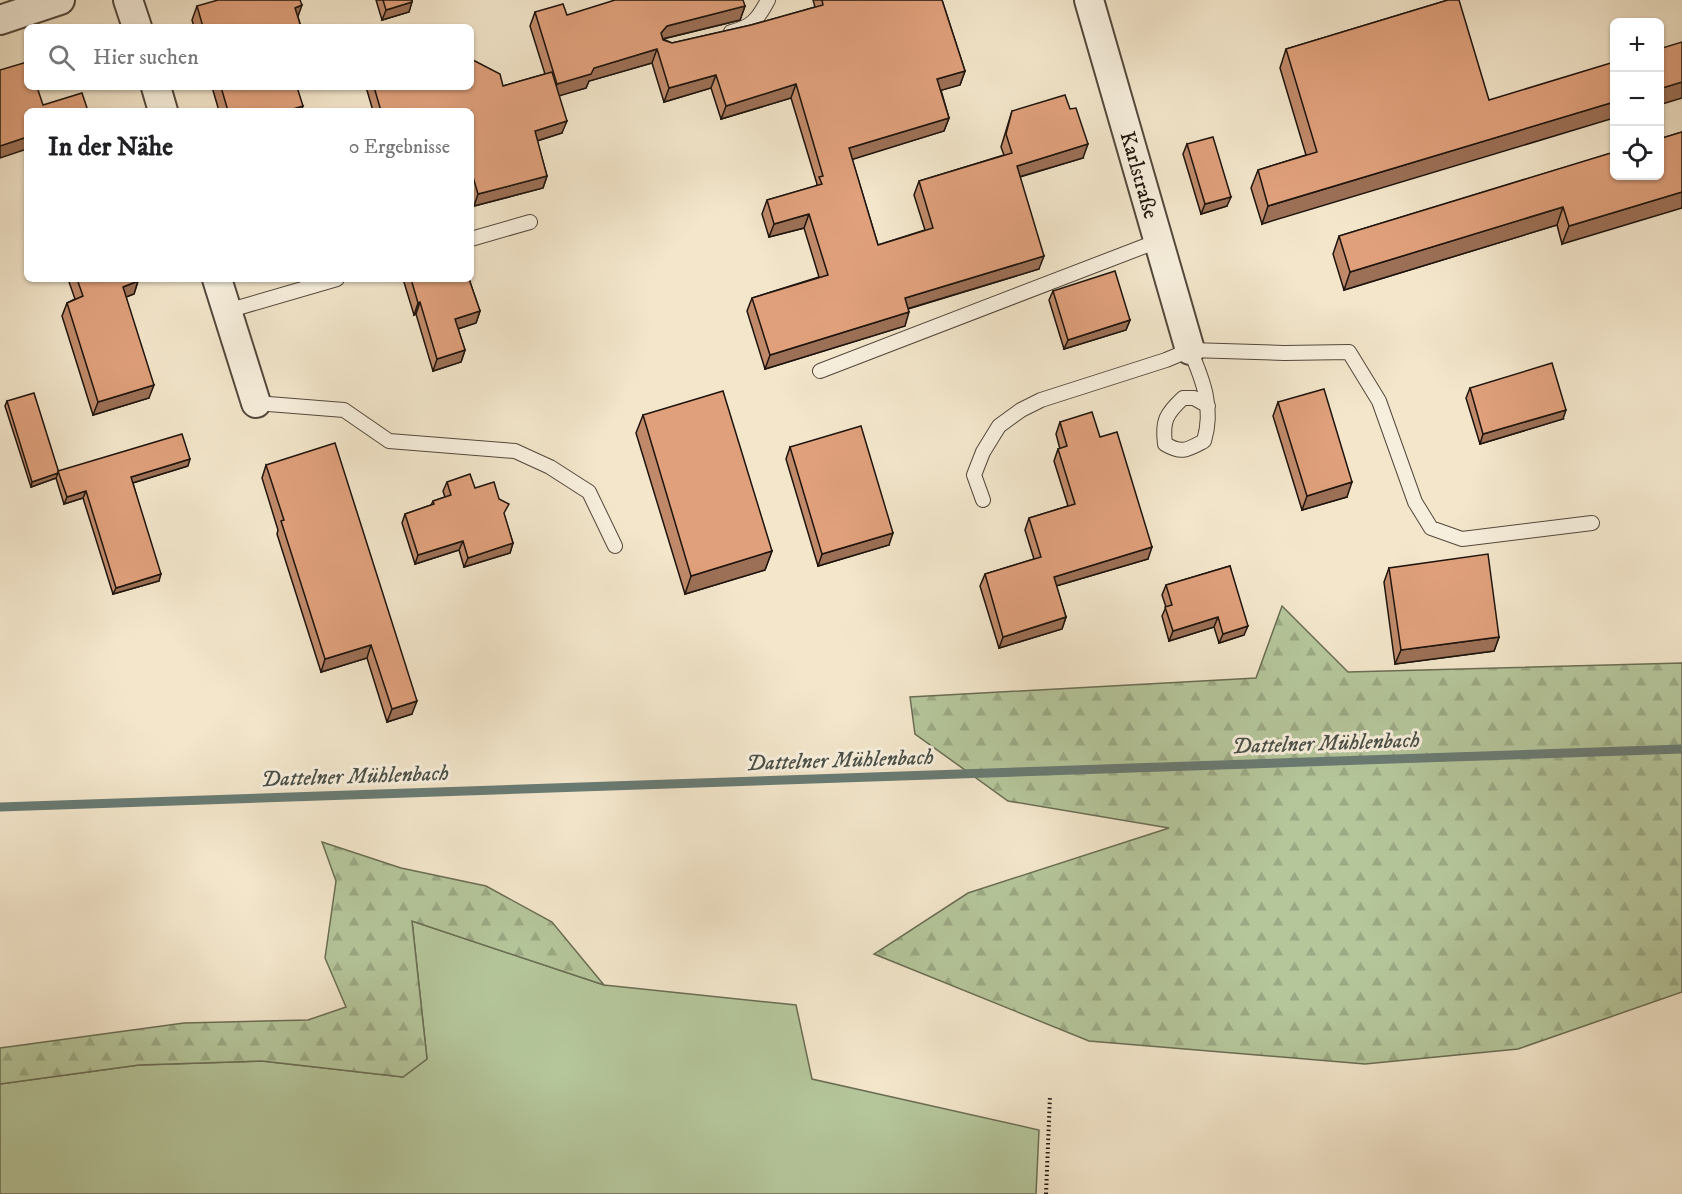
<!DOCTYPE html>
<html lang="de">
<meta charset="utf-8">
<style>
body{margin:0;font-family:"IM FELL DW Pica",serif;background:#f6f6f6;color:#202124}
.controls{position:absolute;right:18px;top:18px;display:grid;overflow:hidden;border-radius:9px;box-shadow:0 2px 4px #0004}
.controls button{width:54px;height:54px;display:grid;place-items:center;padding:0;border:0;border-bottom:2px solid #e0e0e0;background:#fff;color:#202124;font:30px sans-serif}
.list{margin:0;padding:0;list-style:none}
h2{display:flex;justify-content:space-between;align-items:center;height:78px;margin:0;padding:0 24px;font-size:26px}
h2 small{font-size:20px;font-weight:400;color:#757577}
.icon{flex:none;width:33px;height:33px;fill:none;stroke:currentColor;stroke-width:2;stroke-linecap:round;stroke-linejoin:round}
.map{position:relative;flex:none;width:1682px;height:1194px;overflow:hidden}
.search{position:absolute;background:#fff;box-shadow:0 2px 4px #0004;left:24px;top:24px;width:450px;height:66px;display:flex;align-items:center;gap:15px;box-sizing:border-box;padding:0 21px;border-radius:9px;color:#757577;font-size:22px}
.panel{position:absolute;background:#fff;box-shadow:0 2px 4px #0004;left:24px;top:108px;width:450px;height:174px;border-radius:9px}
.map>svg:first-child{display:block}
</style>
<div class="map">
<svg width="1682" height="1194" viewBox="0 0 1682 1194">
<defs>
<pattern id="forest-firs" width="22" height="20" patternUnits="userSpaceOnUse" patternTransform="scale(1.5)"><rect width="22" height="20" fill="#b5c69b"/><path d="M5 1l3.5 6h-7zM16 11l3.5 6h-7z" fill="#9ba984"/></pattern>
</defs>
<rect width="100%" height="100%" fill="#f3e6cb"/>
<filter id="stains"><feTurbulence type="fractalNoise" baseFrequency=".00333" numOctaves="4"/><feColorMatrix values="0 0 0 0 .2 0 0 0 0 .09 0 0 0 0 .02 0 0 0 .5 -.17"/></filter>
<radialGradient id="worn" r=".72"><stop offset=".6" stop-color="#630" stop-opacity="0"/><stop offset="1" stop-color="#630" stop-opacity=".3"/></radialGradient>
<!-- green -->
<polygon fill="#b5c69b" stroke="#6a6d54" stroke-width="1.5" points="412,921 604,985 796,1005 812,1079 1039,1130 1036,1194 0,1194 0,1084 139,1065 262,1061 403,1077 427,1059"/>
<!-- forest -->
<g fill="url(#forest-firs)" stroke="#6a6d54" stroke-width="1.5">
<polygon points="1282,606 1348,672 1682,663 1682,992 1518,1049 1365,1064 1089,1041 874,954 968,893 1169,828 1008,801 915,734 910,697 1256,678"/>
<polygon points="322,842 401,868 486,886 552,922 604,985 412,921 427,1059 403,1077 262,1061 139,1065 0,1084 0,1048 184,1023 308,1020 346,1007 325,958 336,881"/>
</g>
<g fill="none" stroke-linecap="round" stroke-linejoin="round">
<!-- stream -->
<polyline stroke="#697b73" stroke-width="9" points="0,807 1682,749"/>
<defs>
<g id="lane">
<path d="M731,32C752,27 758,19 768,0"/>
<polyline points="471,239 530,222"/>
<polyline points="227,311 337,279"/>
<path d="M1190,350C1203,380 1214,408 1204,441C1187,450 1182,454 1165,444C1162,421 1166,414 1183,398H1194L1208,406"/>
<polyline points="820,371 1158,241"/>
<polyline points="256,403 344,410 389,441 515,451 550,467 589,492 615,546"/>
<polyline points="983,500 974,475 983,452 999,426 1021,410 1041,400 1166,360 1190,350 1284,353 1349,352 1379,401 1415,502 1431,528 1462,539 1592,523"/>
</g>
<g id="street">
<polyline points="128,0 137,27"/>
<path id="s1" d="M1089,0L1190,350"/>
<polyline points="0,20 60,0"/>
<polyline points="156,87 163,111"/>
<polyline points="217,279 256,403"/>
</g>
</defs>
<!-- lane casing -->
<use href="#lane" stroke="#53483c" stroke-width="16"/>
<!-- street casing -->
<use href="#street" stroke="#53483c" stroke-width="32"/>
<!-- path -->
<polyline stroke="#1e140d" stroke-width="4" stroke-dasharray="1.5 3" stroke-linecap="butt" points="1046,1194 1050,1096"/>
<!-- lane -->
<use href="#lane" stroke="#f7efdd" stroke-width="14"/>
<!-- street -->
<use href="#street" stroke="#f7efdd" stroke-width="28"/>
</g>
<!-- wall -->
<g fill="#c08a6a" stroke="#1e140d" stroke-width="1.5">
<polygon points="376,0 412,0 409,12 382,20"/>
<polygon points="813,0 942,0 965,71 960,85 941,90 949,118 944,131 852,159 878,245 925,230 914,195 919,181 1004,155 1001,147 1012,111 1083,158 1020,177 1039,269 908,309 905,326 765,369 747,311 752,298 819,277 804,228 769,237 762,214 767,200 816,186 817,184 791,98 721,119 711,88 664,102 652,63 589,81 586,88 559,95 562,133 537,141 547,176 543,188 474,206 471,197 471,111 373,111 366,87 471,87 503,86 545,74 530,26 535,12 567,15 745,6 740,20 663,39 672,43 751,25 815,7"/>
<polygon points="1448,0 1262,224 1251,188 1258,170 1306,155 1280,68 1286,49"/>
<polygon points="197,6 298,17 301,27 194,27 192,20"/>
<polygon points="212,87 297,87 301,111 219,111"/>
<polygon points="1682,132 1562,244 1557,225 1344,290 1333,254 1339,236"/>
<polygon points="1187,144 1227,206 1201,214 1183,154"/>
<polygon points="68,279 138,279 138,281 134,294 126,297 149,398 93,415 62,316 67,303 75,299"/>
<polygon points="403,279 469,279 480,311 476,323 458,329 465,350 461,362 433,371 416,314 414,315"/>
<polygon points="1053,291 1130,320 1126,330 1064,349 1049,300"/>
<polygon points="1470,388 1563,419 1480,444 1466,398"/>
<polygon points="7,401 58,471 188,466 133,483 159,581 113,594 83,498 64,504 56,478 31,487 5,406"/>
<polygon points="1278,402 1347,497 1302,510 1273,416"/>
<polygon points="643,415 772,551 765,570 685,594 636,433"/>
<polygon points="1060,422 1100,437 1148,559 1056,586 1066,617 1062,629 999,648 980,586 985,574 1034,559 1025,530 1029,518 1068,506 1054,461 1058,449 1060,449 1056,434"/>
<polygon points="790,447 889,545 818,566 786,459"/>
<polygon points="266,465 412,714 387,722 367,658 321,672 277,534 278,530 262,478"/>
<polygon points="447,482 475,488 504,515 513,543 510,553 464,567 459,550 415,564 402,523 405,514 431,505 433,501 445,497 443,491"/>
<polygon points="1230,566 1244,635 1219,643 1214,627 1169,641 1162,616 1166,607 1162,595 1166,585"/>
<polygon points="1389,568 1499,637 1494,651 1395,664 1384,582"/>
</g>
<!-- shaded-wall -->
<g fill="#9c7056" stroke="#1e140d" stroke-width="1.5">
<polygon points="412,2 409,12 382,20 386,10"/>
<polygon points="302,5 297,19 295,8"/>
<polygon points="745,6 740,20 662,39 661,33 667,26"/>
<polygon points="657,49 652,63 589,81 586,88 552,98 557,84 594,68"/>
<polygon points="965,71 960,85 932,93 937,79"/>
<polygon points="716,75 711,88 664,102 669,88"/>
<polygon points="1682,82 1682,98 1659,105 1659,89"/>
<polygon points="796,84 791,98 721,119 726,106"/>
<polygon points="1614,102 1614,118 1262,224 1268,206"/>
<polygon points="303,106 301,111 286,111"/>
<polygon points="949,118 944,131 844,162 849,148"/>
<polygon points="567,121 562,133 530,143 535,131"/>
<polygon points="27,137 27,149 0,158 0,146"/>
<polygon points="1088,144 1083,158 1012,179 1017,166"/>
<polygon points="547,176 543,188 474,206 478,194"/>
<polygon points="1682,192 1682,208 1562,244 1569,226"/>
<polygon points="1231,197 1227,206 1201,214 1205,204"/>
<polygon points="1563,207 1557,225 1344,290 1350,272"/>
<polygon points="809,214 804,228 769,237 774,224"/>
<polygon points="1044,256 1039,269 900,311 905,298"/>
<polygon points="138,281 134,294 118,300 123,287"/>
<polygon points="420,302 416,314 414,315 418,303"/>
<polygon points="480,311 476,323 451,331 455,319"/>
<polygon points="909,312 905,326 765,369 770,355"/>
<polygon points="1130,320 1126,330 1064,349 1068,340"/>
<polygon points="465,350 461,362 433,371 437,359"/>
<polygon points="154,385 149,398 93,415 98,402"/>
<polygon points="1566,410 1563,419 1480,444 1483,434"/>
<polygon points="190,459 188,466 129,484 131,477"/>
<polygon points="58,473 56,478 31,487 32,482"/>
<polygon points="1352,482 1347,497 1302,510 1307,496"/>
<polygon points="86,491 83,498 64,504 67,497"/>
<polygon points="893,533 889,545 818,566 822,554"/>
<polygon points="463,541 459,550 415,564 418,555"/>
<polygon points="513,543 510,553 464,567 468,558"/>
<polygon points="1152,547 1148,559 1049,588 1054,577"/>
<polygon points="772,551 765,570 685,594 691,576"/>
<polygon points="161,574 159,581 113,594 116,588"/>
<polygon points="1066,617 1062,629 999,648 1003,637"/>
<polygon points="1218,617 1214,627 1169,641 1173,631"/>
<polygon points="1248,626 1244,635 1219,643 1223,634"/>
<polygon points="1499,637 1494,651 1395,664 1401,650"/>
<polygon points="371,645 367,658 321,672 325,659"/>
<polygon points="417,701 412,714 387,722 392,709"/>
</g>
<!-- building -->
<g fill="#dfa07b" stroke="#1e140d" stroke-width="1.5">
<polygon points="218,0 300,0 302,5 295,8 301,27 203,27 197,6"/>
<polygon points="383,0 412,0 412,2 386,10"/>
<polygon points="615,0 743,0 745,6 667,26 661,33 663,40 672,43 751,25 823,5 822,0 942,0 965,71 937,79 949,118 849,148 878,245 933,228 919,181 1012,153 1006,134 1012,111 1065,95 1070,109 1076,108 1088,144 1017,166 1044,256 905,298 909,312 770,355 752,298 828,275 809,214 774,224 767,200 822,184 819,177 823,176 796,84 726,106 716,75 669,88 657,49 594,68 591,74 557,84 535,12 563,4 567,15"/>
<polygon points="1448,0 1459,0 1489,100 1614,62 1614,102 1268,206 1258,170 1317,152 1286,49"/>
<polygon points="1682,42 1682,82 1659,89 1659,49"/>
<polygon points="471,59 500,74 503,86 552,72 567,121 535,131 547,176 478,194 471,170 471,111 381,111 374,87 471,87"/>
<polygon points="27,62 27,87 37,87 43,105 82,93 88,111 27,111 27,137 0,146 0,70"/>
<polygon points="221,87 297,87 303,106 286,111 228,111"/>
<polygon points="1682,132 1682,192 1569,226 1563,207 1350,272 1339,236 1614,152 1614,176 1659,176 1659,139"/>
<polygon points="1213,137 1231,197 1205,204 1187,144"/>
<polygon points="1115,271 1130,320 1068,340 1053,291"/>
<polygon points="77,279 138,279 138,281 123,287 154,385 98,402 67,303 83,296"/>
<polygon points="411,279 469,279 480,311 455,319 465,350 437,359 420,302 418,303"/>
<polygon points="1552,363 1566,410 1483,434 1470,388"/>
<polygon points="1324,389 1352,482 1307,496 1278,402"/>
<polygon points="723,391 772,551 691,576 643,415"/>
<polygon points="34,393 59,473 58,471 58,473 32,482 7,401"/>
<polygon points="1092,412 1100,437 1117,432 1152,547 1054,577 1066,617 1003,637 985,574 1041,557 1029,518 1075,504 1058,449 1067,446 1060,422"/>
<polygon points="861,426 893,533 822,554 790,447"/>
<polygon points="182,434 190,459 131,477 161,574 116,588 86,491 67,497 58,471"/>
<polygon points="335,443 417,701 392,709 371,645 325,659 281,521 284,520 266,465"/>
<polygon points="470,474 475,488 494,482 499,499 509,504 504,513 513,543 468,558 463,541 418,555 405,514 434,504 433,501 451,495 447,482"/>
<polygon points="1488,554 1499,637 1401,650 1389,568"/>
<polygon points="1230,566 1248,626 1223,634 1218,617 1173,631 1165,607 1172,605 1166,585"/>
</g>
<g text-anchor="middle" stroke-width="6" stroke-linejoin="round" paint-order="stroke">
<!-- street labels -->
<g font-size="21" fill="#1e140d" stroke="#f7efdd">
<text dy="7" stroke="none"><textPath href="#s1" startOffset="182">Karlstraße</textPath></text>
</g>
<!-- water labels -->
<g font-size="22" font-style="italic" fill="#4a5048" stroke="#f7efdd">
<text transform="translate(1326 742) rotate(-2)" y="8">Dattelner Mühlenbach</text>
<text transform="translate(840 759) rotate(-2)" y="8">Dattelner Mühlenbach</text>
<text transform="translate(355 775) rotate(-2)" y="8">Dattelner Mühlenbach</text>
</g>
</g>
<rect width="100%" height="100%" filter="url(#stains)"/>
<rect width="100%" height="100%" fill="url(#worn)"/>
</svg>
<div class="controls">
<button>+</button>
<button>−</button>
<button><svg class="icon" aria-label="locate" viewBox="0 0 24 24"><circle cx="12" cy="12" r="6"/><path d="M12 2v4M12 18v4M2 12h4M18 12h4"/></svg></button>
</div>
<div class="search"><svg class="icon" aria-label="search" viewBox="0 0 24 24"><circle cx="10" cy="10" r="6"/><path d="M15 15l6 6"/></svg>Hier suchen</div>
<section class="panel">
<h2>In der Nähe<small>0 Ergebnisse</small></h2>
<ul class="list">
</ul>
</section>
</div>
